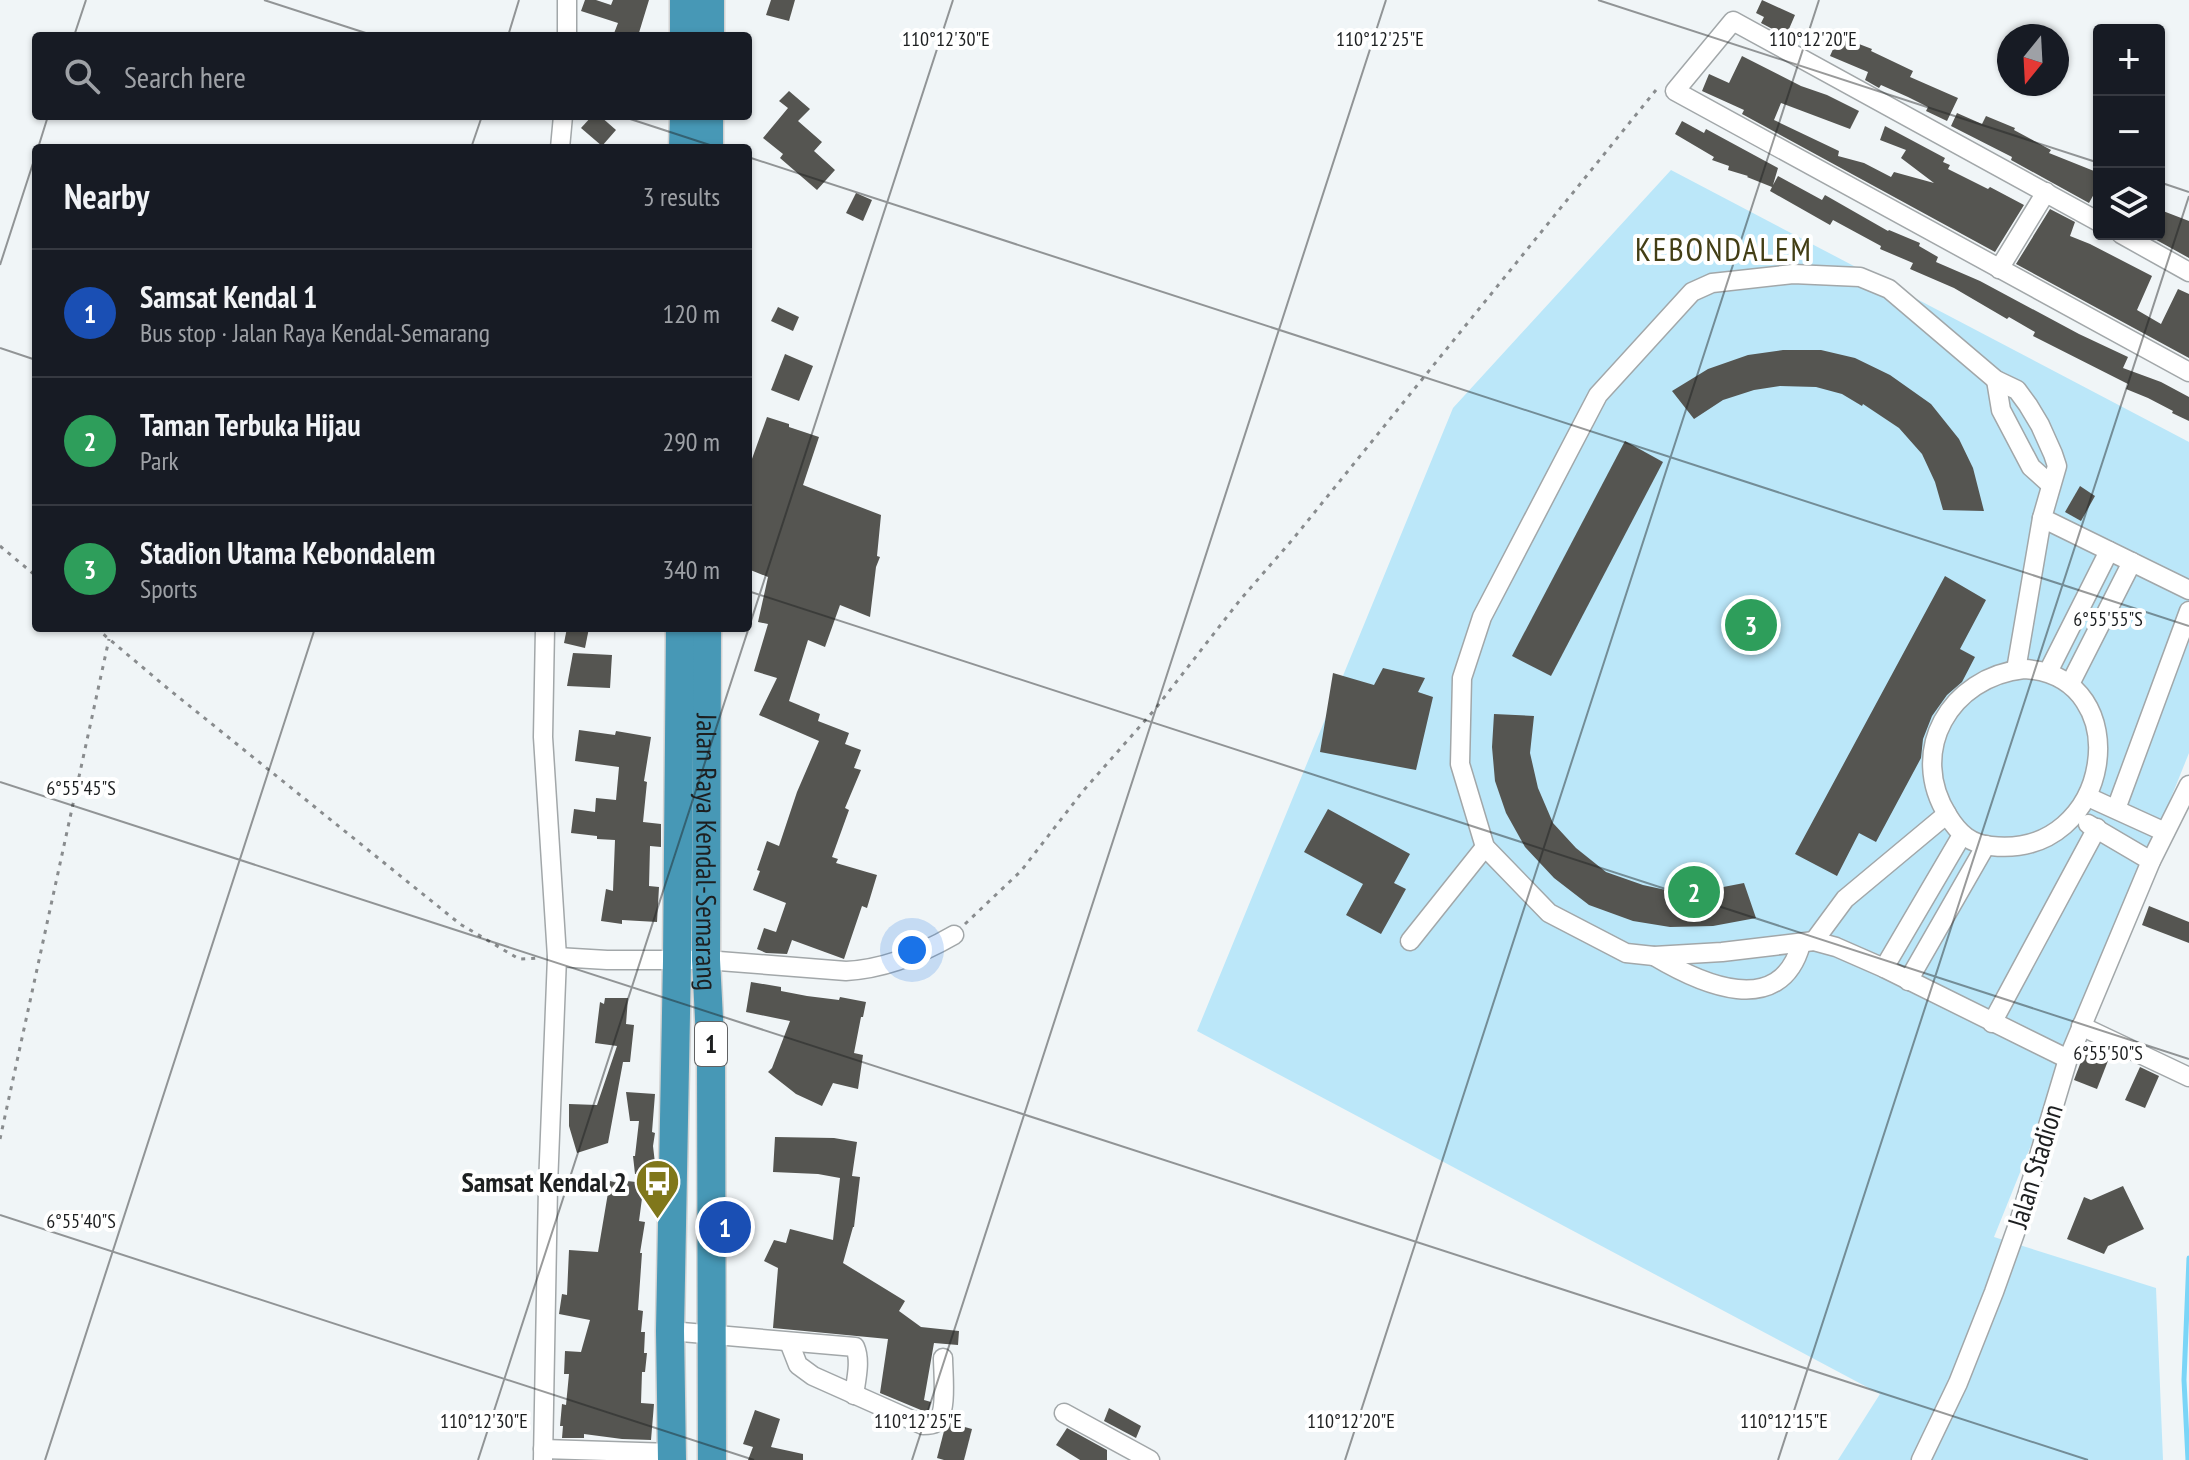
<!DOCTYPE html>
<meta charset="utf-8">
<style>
body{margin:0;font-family:"PT Sans Narrow",sans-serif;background:#20242c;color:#f1f3f6}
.controls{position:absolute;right:24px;top:24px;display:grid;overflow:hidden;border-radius:8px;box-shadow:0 2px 6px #0004}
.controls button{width:72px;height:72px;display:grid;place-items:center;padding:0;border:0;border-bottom:2px solid #363941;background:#171b24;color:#f1f3f6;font:40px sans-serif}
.compass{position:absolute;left:1997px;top:24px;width:72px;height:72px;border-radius:50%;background:#171b24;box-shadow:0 2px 6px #0004;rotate:198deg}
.you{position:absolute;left:912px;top:950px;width:28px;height:28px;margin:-20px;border:6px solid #fff;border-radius:50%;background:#1a73e8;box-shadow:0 0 0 12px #1a73e833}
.badge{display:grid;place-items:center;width:52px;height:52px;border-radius:50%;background:#0b8043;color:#fff;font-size:26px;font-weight:700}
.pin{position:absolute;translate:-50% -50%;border:4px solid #fff;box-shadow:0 2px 8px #0006}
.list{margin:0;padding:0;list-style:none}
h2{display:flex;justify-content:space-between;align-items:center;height:104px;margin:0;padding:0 32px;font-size:34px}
h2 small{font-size:26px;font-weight:400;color:#9ea1a6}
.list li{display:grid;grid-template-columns:52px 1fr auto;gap:24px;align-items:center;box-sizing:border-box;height:128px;padding:0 32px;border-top:2px solid #363941}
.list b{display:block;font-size:30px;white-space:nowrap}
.list p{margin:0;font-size:26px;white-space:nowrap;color:#9ea1a6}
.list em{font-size:26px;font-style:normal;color:#9ea1a6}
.icon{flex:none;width:44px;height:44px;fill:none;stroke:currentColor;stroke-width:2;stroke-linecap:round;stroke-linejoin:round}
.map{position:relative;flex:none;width:2189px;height:1460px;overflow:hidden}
.search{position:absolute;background:#171b24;box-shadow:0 2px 6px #0004;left:32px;top:32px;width:720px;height:88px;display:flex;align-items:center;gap:20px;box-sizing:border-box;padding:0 28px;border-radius:8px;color:#9ea1a6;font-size:30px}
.panel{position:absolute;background:#171b24;box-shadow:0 2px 6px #0004;left:32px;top:144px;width:720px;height:488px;border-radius:8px}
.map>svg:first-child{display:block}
</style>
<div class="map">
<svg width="2189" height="1460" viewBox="0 0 2189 1460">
<rect width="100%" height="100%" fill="#f0f5f7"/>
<!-- green -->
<polygon fill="#bbe7f9" points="1671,170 2189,442 2189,753 1994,1237 2156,1288 2163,1460 1838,1460 1880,1394 1197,1031 1453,408"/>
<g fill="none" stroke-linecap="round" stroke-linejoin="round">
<!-- stream -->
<polyline stroke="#7ad5f7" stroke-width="5" points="2188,1460 2184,1380 2189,1258"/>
</g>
<!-- building -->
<g fill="#555551">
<polygon points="585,0 596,0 611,5 613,0 649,0 638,36 613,36 618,23 581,11"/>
<polygon points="771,0 795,0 789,21 766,15"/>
<polygon points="1762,0 1795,15 1786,36 1761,23 1764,17 1756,13"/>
<polygon points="1838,38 1859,46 1859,44 1872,49 1871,51 1913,71 1910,77 1958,98 1947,121 1926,111 1928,107 1908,97 1881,85 1879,88 1865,80 1868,72 1830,56"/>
<polygon points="1742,56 1801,86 1827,95 1859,111 1850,129 1781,103 1774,120 1839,151 1838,156 1864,163 1891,177 1894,172 1934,183 1901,158 1906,150 1880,140 1885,126 1945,158 1943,162 1950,165 1948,169 1988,189 1990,187 2024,205 1995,252 1742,114 1744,110 1702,91 1709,74 1729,83"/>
<polygon points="789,91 810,109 798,121 822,142 814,151 835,170 817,190 780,158 783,154 763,138 788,108 779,101"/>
<polygon points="1957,113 1982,124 1986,116 2015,128 2014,130 2051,150 2049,153 2099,173 2099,185 2089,203 2011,160 2012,157 1951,126"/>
<polygon points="592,116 600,116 616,130 602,146 581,128"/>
<polygon points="1682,121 1704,133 1706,129 1778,168 1773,185 1778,176 1822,200 1825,195 1888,231 1889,230 1920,243 1919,246 1938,257 1936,262 1980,281 2079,334 2128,357 2123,368 2161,382 2189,397 2189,421 2172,413 2173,411 2148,398 2126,389 2128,384 2033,336 2035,332 2009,317 2007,319 1954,288 1910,269 1913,263 1880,249 1881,246 1833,220 1830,225 1770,191 1772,187 1747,177 1748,176 1728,170 1729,166 1712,160 1714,157 1675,134"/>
<polygon points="856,193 872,200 863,221 846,213"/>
<polygon points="2050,209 2075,222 2070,236 2090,244 2152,276 2137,310 2161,324 2178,289 2189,294 2189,358 2016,264"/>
<polygon points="2163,211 2189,221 2189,258 2151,237 2153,234 2159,234 2159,221"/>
<polygon points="778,307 799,317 793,331 771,321"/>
<polygon points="1783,350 1821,350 1855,358 1890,375 1931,404 1959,439 1973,468 1984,511 1943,510 1935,482 1922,454 1899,428 1863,404 1862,406 1842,394 1816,387 1780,386 1754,390 1723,400 1694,419 1672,391 1708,369 1748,355"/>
<polygon points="785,354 813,366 799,401 771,390"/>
<polygon points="767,417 789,424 789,427 819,437 803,485 881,515 877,556 880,557 876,567 870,617 840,605 825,647 808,640 789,701 820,714 818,721 849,733 845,744 861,750 854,768 861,770 845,808 849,810 832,857 838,859 836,863 877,875 867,908 862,906 844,959 792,940 787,954 766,953 757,949 764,928 776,932 786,903 753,890 760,871 757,870 767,841 779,846 797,792 819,741 759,715 777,678 754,671 768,624 758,622 768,577 748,569 748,470"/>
<polygon points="1625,441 1663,462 1551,676 1512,656"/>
<polygon points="2080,486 2095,496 2081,521 2065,512"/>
<polygon points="1945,576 1986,600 1960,649 1975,657 1962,682 1947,695 1932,716 1923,739 1921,758 1876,842 1859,833 1837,876 1795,854"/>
<polygon points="567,628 589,628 585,648 564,643"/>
<polygon points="573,653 612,655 610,688 567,686"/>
<polygon points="1383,668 1425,678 1418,692 1433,697 1416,770 1320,752 1333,673 1374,685"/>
<polygon points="1494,714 1534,716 1530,753 1538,788 1553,823 1576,848 1606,872 1643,885 1675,892 1713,889 1744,883 1756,918 1713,926 1670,927 1633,921 1589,905 1554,878 1525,847 1506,813 1495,781 1492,747"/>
<polygon points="579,730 615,735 616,731 651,737 644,781 647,782 643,822 661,824 661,847 650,846 649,886 659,887 657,922 622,920 622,924 601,921 606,889 613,891 615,840 597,839 597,836 571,833 574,809 595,812 596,798 616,800 619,767 575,761"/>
<polygon points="1328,809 1410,854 1394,883 1406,889 1381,934 1346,915 1363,884 1304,852"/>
<polygon points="2149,906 2189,922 2189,943 2142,925"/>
<polygon points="751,982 781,987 781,991 807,996 839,1000 840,997 866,1002 863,1017 861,1017 854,1053 863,1055 858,1089 833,1083 822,1106 796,1094 768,1072 772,1068 790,1021 746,1012"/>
<polygon points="605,998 628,998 626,1024 634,1025 630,1062 623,1062 608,1143 577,1153 569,1126 569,1104 597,1105 617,1046 595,1043 600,1002 604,1004"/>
<polygon points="2088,1043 2111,1053 2097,1089 2074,1080"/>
<polygon points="2140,1067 2159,1076 2145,1108 2125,1100"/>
<polygon points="626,1092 655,1094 652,1132 655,1133 653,1146 656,1172 635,1174 633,1156 635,1156 639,1121 630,1121"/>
<polygon points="775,1137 834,1138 857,1142 852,1176 860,1177 854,1227 853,1227 843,1263 905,1301 899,1311 921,1327 959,1331 958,1345 934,1343 924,1400 931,1402 928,1413 880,1393 888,1339 773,1328 778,1268 764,1261 774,1240 786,1243 790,1229 833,1240 840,1178 818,1174 773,1172"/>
<polygon points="619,1180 644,1183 639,1221 645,1222 640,1253 642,1253 638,1310 643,1311 641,1332 645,1332 644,1353 647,1353 645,1372 642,1372 641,1403 654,1404 651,1440 622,1439 584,1434 584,1438 562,1438 563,1426 560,1426 562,1404 566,1405 569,1374 564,1374 565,1351 581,1352 590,1320 559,1314 562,1294 567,1295 569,1250 598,1252 610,1181 618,1183"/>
<polygon points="2123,1186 2144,1229 2108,1246 2104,1254 2067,1239 2084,1197 2091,1200"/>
<polygon points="1109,1408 1141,1426 1136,1438 1104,1421"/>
<polygon points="755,1410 780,1419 771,1447 803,1454 803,1460 748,1460 753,1447 743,1444"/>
<polygon points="950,1423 972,1429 964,1460 944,1460 937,1458 944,1431"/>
<polygon points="1067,1428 1107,1450 1107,1460 1080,1460 1056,1445"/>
</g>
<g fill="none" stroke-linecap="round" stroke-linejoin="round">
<defs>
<g id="minor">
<polyline points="567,36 567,0"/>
<polyline points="560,148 563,116"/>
<polyline points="2099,222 1733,21 1675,91 2189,372"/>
<polyline points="2121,234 2189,272"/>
<polyline points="1999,269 2046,192"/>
<polyline points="1996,380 2001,410 2031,467 2051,485"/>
<path d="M2024,669C2139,675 2114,860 1991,846C1971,844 1959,834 1948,816C1907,751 1950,677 2024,669Z"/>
<polyline points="2016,670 2042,518"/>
<polyline points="2048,672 2109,551"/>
<polyline points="2070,684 2132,562"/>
<polyline points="2088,797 2165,832"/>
<polyline points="2116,809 2189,611"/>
<polyline points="2088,824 2151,861"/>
<polyline points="1410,941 1485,847"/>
<polyline points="1814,941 1845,899 1947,814"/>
<path d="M1654,956C1701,984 1780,1020 1801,944"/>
<path d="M557,957L607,960H706L846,971C884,969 921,954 954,935"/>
<polyline points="1884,968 1962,835"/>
<polyline points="1908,981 1986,845"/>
<polyline points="1992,1023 2097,828"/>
<polyline points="2081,1026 2189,1077"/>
<polyline points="2068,1059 1884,968 1836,947 1814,941 1722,952 1654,956 1626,953 1549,913 1485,847 1460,764 1462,678 1482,617 1598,395 1692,292 1712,283 1793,274 1860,277 1889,289 1996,380 2017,390 2028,405 2040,425 2053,454 2057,466 2042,518 2189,590"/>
<path d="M670,1331L855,1347C861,1361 856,1380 854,1395"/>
<path d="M789,1342L798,1365L813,1376L923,1425C927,1425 932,1425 935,1423C948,1415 943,1373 943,1358"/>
<polyline points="1064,1413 1150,1460"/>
<polyline points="543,1449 672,1453"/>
<polyline points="543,1460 548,1186 557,957 543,737 545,628"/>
<polyline points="1921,1460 1958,1383 1994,1292 2020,1219 2068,1059 2151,861 2189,785"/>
</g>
<g id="highway">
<polyline points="684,36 684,0"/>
<polyline points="710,36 710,0"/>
<polyline points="683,148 684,116"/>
<polyline points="709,148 709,116"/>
<path id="s1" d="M707,628L706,960L711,1058L712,1460"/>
<polyline points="672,1460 670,1331 677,961 680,628"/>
</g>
</defs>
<!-- minor casing -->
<use href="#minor" stroke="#a2a7a9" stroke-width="21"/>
<!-- highway casing -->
<use href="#highway" stroke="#d2d2d2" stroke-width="31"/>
<!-- path -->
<g stroke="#898c8e" stroke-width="3" stroke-dasharray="4 6" stroke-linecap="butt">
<polyline points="0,546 36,576"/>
<polyline points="96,628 166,687 460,924 519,959 541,958"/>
<polyline points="965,924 1021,871 1083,791 1156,708 1240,600 1293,539 1656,90"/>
<polyline points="0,1139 109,639"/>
</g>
<!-- minor -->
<use href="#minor" stroke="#fff" stroke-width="18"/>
<!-- highway -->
<use href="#highway" stroke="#4798b6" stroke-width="28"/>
</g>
<!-- ticks -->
<path fill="none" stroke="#1d1f20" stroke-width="2" stroke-opacity="0.45" d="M264,0L375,36M1598,0L2099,163M74,36L86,0M508,36L519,0M621,116L719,148M38,148L48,116M471,148L482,116M748,157L2189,626M2159,182L2189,192M0,265L36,154M0,348L36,360M748,591L2189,1059M0,782L2088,1460M0,1215L754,1460M45,1460L315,628M478,1460L953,0M912,1460L1386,0M1345,1460L1819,0M1778,1460L2189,196"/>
<!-- icons -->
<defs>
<symbol id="bus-pin" viewBox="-11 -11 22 30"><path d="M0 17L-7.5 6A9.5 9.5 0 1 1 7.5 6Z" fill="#80771b" stroke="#fff"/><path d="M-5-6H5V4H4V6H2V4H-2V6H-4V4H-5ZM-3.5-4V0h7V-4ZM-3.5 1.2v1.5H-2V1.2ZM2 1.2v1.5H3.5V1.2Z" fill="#fff"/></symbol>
</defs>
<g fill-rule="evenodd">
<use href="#bus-pin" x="632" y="1156" width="51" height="69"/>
</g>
<g text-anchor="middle" stroke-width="8" stroke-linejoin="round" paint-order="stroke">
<!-- shield labels -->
<rect fill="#fff" stroke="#616263" stroke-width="2" x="695" y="1022" width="32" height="44" rx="6"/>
<g font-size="26" font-weight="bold" fill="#1d1f20">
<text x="711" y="1053">1</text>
</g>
<!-- street labels -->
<g font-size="28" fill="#1d1f20" stroke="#fff">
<text dy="10" stroke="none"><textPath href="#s1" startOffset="224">Jalan Raya Kendal-Semarang</textPath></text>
<text transform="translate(2035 1166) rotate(-73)" y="10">Jalan Stadion</text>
</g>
<!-- poi labels -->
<g font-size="28" font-weight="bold" fill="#1d1f20" stroke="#fff" text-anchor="end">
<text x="627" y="1192">Samsat Kendal 2</text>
</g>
<!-- quarter labels -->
<g font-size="32" letter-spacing="2" fill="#433e15" stroke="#fff">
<text x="1724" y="261">KEBONDALEM</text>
</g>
</g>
<g font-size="20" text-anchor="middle" fill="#1d1f20" stroke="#fff" stroke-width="8" stroke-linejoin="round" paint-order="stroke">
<text x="946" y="46">110°12'30"E</text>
<text x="1380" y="46">110°12'25"E</text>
<text x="1813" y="46">110°12'20"E</text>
<text x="2108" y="626">6°55'55"S</text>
<text x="81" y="795">6°55'45"S</text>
<text x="2108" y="1060">6°55'50"S</text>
<text x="81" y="1228">6°55'40"S</text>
<text x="484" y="1428">110°12'30"E</text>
<text x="918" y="1428">110°12'25"E</text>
<text x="1351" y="1428">110°12'20"E</text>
<text x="1784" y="1428">110°12'15"E</text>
</g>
</svg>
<div class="controls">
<button>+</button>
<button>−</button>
<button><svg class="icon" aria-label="layers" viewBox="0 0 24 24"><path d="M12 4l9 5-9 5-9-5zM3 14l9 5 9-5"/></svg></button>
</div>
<svg class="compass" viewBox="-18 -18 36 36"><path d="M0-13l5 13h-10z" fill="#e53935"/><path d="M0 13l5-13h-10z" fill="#9ea1a6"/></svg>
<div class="you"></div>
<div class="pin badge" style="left:725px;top:1227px;background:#1a4fb4">1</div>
<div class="pin badge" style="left:1694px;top:892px;background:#2e9e5b">2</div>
<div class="pin badge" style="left:1751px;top:625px;background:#2e9e5b">3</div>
<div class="search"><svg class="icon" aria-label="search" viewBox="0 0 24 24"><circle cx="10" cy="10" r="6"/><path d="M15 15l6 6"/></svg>Search here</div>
<section class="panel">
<h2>Nearby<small>3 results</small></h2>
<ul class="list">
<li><span class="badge" style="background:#1a4fb4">1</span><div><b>Samsat Kendal 1</b><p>Bus stop · Jalan Raya Kendal-Semarang</p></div><em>120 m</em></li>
<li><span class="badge" style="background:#2e9e5b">2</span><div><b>Taman Terbuka Hijau</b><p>Park</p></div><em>290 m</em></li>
<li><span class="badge" style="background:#2e9e5b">3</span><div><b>Stadion Utama Kebondalem</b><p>Sports</p></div><em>340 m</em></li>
</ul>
</section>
</div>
